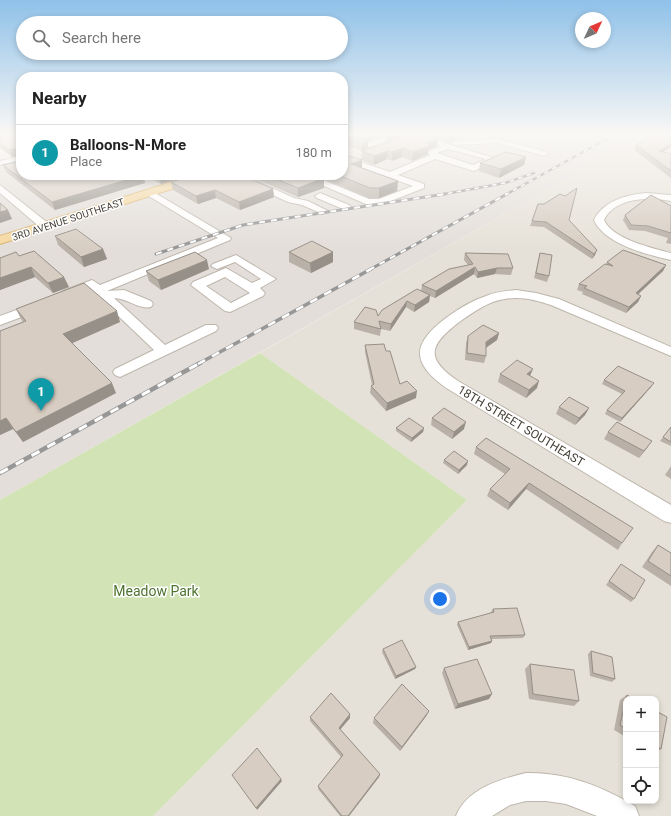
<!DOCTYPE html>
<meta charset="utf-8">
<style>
body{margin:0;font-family:Roboto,sans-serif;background:#f2f2f2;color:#222}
.controls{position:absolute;right:12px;bottom:12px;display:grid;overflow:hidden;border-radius:8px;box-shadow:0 2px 6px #0003}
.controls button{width:36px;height:36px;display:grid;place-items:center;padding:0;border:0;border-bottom:1px solid #e0e0e0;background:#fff;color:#222;font:20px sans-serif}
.compass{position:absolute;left:575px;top:12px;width:36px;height:36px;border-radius:50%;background:#fff;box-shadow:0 2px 6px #0003;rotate:46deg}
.you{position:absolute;left:440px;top:599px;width:14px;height:14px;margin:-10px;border:3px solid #fff;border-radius:50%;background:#1a73e8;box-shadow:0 0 0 6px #1a73e833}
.badge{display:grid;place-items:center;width:26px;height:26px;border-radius:50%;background:#1a73e8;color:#fff;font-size:13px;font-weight:700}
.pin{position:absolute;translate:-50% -33px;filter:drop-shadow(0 1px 2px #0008)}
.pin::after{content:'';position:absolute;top:21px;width:14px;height:12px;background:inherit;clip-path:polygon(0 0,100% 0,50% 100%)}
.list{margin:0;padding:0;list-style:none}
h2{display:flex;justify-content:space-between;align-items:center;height:52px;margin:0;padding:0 16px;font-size:17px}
h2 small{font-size:13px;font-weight:400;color:#767676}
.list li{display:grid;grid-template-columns:26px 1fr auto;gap:12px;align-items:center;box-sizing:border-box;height:56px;padding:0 16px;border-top:1px solid #e0e0e0}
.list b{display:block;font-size:15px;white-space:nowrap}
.list p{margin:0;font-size:13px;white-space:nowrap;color:#767676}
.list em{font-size:13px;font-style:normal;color:#767676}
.icon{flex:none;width:22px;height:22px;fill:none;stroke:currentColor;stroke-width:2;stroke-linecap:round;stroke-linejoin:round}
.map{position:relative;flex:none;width:671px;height:816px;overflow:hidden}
.search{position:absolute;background:#fff;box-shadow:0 2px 6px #0003;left:16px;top:16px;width:332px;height:44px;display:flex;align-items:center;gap:10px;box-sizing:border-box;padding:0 14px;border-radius:22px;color:#767676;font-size:15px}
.panel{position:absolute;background:#fff;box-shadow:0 2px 6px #0003;left:16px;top:72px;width:332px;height:108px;border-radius:16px}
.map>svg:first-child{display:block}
</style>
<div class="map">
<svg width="671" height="816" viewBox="0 0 671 816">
<rect width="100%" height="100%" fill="#f3efe9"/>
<!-- residential -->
<path fill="#e6e1d8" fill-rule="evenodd" d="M643,135H671V816H153L467,500L260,353ZM626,699H656V801H626Z"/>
<!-- industrial -->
<polygon fill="#e3deda" points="343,135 643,135 0,500 0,165 21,160 21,175 343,175"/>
<!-- green -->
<polygon fill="#d2e3b6" points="260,353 467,500 153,816 0,816 0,500"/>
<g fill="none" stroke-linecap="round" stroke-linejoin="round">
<defs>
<g id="minor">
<polygon points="391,135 401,135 369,147 343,144 343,140 368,143"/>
<path d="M410,135H419L497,159L474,171L435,159L398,175L424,184V188L383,204L368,205L299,175H311L369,199H379L413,186L343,161V156L390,172L430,155L428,152L441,146L410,137ZM448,149L486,159L473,165L437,153Z"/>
<polygon points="498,139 547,152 548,154 544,156 498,143 455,145 451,143 455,141"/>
<polygon points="21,156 21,160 0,165 0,161"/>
<polygon points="244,175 255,175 258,178 256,181 294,198 308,201 328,211 323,214 302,205 288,202 246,183 245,181 248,178"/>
<polygon points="0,185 49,224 50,226 49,228 41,228 0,193"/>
<path d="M150,190L231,238L230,240L107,291L124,290L151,301L153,304L151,307C139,310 127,298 114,298L165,345L206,325H216L218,328L216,331L120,377L115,375L113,372L115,369L154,350L90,289L71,297H63L61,294L63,291L92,280L100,285L218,238L147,195L145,193Z"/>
<polygon points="320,193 349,205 351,207 346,210 343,209 317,198 315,196"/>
<path d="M647,193L671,195V201C650,197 615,197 604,220C612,239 652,248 671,253V260C648,255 604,244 594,220C603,201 628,194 647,193Z"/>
<path d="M236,255L276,279L260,288L265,293L263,296L230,312L225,311L191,285L193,282L226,268L252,283L261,279L235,262L217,269L211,266L213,264ZM225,277L247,291L250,293L231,303L206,286Z"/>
<path d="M516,290L536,293L559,299L671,347V356L551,305C536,300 521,296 505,299C489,301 475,311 462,320C431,343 422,357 458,381L671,505V523L664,521L448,389C436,381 420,368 420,353C420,330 467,302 486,296C496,292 506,291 516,290Z"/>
<polygon points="38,302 43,303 44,306 43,309 0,325 0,316"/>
<path d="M526,773C566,772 601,786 635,806L639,816H597L566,804L546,801H526L510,805L492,816H456C467,789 500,779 526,773Z"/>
</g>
<polygon id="major" points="194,175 210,175 209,177 0,244 0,236"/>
</defs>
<!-- minor casing -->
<use href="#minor" stroke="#beb6ac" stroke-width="2"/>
<!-- major casing -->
<use href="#major" stroke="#d9b371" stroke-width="2"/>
<!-- minor -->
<use href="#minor" fill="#fff" fill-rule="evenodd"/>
<!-- major -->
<use href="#major" fill="#f5d8a0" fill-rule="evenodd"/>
<defs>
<g id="rail-far3">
<polyline points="439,195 505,183 534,173"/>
<polyline points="505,195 614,135"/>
</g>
<g id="rail-far2">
<polyline points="156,254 243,225 445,194"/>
<polyline points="369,270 507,194"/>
</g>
<polyline id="rail-far1" points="198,364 371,269"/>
<polyline id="rail" points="0,473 200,363"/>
</defs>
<!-- rail-far3 casing -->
<use href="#rail-far3" stroke="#979797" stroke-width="2.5"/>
<!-- rail-far2 casing -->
<use href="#rail-far2" stroke="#979797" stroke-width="3"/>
<!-- rail-far1 casing -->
<use href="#rail-far1" stroke="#979797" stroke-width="3.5"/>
<!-- rail casing -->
<use href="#rail" stroke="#979797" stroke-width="4.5"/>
<!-- rail-far3 -->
<use href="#rail-far3" stroke="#fff" stroke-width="1.5" stroke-dasharray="4.5" stroke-linecap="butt"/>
<!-- rail-far2 -->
<use href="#rail-far2" stroke="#fff" stroke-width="2" stroke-dasharray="6" stroke-linecap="butt"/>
<!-- rail-far1 -->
<use href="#rail-far1" stroke="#fff" stroke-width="2.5" stroke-dasharray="8" stroke-linecap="butt"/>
<!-- rail -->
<use href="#rail" stroke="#fff" stroke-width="3" stroke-dasharray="9" stroke-linecap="butt"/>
</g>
<!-- wall -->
<g fill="#b9b0a7">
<polygon points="0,135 21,135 21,175 143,175 145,183 55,210 6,172 3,165 19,161 17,156 12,157 0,148"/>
<polygon points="353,135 406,135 386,142 385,136 368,141 368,148 362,151 348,146 348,138 353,139"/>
<polygon points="411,135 468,135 450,142 438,138 437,146 428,150 428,154 412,161 402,157 392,161 387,159 374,165 362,160 362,168 398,181 397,191 379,198 369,198 324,179 324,188 298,197 258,180 258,176 257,175 343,175 361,160 362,151"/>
<polygon points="671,135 671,147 663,152 671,154 671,178 634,150 636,145 644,141"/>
<polygon points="526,157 524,165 499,178 479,171 480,163"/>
<polygon points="145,175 189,175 161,184"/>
<polygon points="194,175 245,175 246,177 273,189 274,197 240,210 216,198 198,204 173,190 171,182"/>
<polygon points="671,206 671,244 666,243 668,238 645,231 629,230 623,220 625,215"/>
<polygon points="569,220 595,255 592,259 544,227 530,226 532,221"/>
<polygon points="55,236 103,249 107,259 84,267 58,245"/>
<polygon points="289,252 333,252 333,262 311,273 289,262"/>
<polygon points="465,253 513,268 511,275 495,274 477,278 474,274 435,298 430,296 429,302 414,312 406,307 390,331 381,329 380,336 354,329 354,322 378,316 421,291 422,285 468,265 464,260"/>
<polygon points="540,253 549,276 547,282 534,278"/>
<polygon points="19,256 69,287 53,293 35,277 0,290 0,258"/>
<polygon points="607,262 666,265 663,271 638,294 641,296 638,302 626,313 582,294 583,292 577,290 579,284 606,264"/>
<polygon points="209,269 161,290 149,281 146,271"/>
<polygon points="16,309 120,322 72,343 116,393 23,442 13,429 0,435 0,331 23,322 21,319"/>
<polygon points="499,333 497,340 486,348 486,356 484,363 465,360 466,343 468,336"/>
<polygon points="365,345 386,351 400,384 416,398 386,411 370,393 371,386 372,385 365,352"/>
<polygon points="500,374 530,376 537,388 526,398 498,382"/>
<polygon points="604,380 651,387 620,422 605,414 607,410 622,394 602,384"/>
<polygon points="559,407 589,408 585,415 575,425 556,414"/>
<polygon points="432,418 464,429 452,439 431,425"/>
<polygon points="671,427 671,446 660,441"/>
<polygon points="396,428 424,428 423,432 411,442 396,431"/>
<polygon points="608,432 647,448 639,458 604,439"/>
<polygon points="486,438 622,543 618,550 526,489 508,510 487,496 490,489 505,474 474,454 476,447"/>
<polygon points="444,460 467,465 458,474 443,463"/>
<polygon points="671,466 671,479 665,475"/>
<polygon points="658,545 671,553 671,586 642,567 652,552"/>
<polygon points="621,564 634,599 631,602 606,585"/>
<polygon points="493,609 525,635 523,638 492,639 491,643 468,650 457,625 458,622 491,613 491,612"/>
<polygon points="383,649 416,667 415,669 395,679 382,652"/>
<polygon points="591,651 615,679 612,682 590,676 588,654"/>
<polygon points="530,664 579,701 574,706 529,699 525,669"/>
<polygon points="444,668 489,699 455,709 442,673"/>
<polygon points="627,695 626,699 626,737 614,730 620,700"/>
<polygon points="656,711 661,749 656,752"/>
<polygon points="427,715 400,751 373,723 374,718"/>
<polygon points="310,717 350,718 340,729 380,774 379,777 349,816 340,816 318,789 318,786 341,757 310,721"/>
</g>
<!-- shaded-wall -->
<g fill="#969088">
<polygon points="368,135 385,135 385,136 368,141 368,148 362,151 362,143 368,141"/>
<polygon points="387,135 406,135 386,142"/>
<polygon points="451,135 468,135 450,142"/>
<polygon points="438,138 437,146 428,150 428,154 412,161 413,152 428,142"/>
<polygon points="671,144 671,147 657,156 659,151"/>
<polygon points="19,148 21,153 17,155 17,156 12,157 9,150"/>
<polygon points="403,148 402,157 392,161 392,152"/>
<polygon points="388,151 387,159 374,165 374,156"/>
<polygon points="526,157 524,165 499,178 501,169"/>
<polygon points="362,160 362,169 351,164"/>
<polygon points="143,175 145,183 55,210 52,202"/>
<polygon points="162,175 189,175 161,184 159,176"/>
<polygon points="324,178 324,188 298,197 298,188"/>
<polygon points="398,181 397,191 379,198 379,188"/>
<polygon points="273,189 274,197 240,210 239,202"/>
<polygon points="215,190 216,198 198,204 196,196"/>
<polygon points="8,210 12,219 0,223 0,212"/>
<polygon points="103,249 107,259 84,267 81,257"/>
<polygon points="597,250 595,255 592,259 594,254"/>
<polygon points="333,252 333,262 311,273 310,263"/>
<polygon points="207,260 209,269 161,290 158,280"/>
<polygon points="666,265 663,271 633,299 636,293"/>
<polygon points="31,267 35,277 0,290 0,278"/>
<polygon points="475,267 474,274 435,298 436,291"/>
<polygon points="497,268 495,274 477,278 478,272"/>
<polygon points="64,277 69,287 53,293 48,283"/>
<polygon points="430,295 429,302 414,312 415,305"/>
<polygon points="641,296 638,302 626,313 629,307"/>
<polygon points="407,301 406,307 390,331 391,324"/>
<polygon points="117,311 120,322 68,345 63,334"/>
<polygon points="499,333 497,340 484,349 486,342"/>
<polygon points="533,369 530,376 527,374"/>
<polygon points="539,381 537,388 526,398 529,390"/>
<polygon points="112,383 116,393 23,442 16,432"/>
<polygon points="654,383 651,387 620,422 622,418"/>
<polygon points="417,391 416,398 386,411 387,403"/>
<polygon points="589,408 585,415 575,425 579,418"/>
<polygon points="6,418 13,429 0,435 0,421"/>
<polygon points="466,422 464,429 452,439 454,432"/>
<polygon points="424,428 423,432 411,442 412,438"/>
<polygon points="652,441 647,448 639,458 644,451"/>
<polygon points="468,461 467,465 458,474 459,470"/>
<polygon points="529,483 526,489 508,510 510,503"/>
<polygon points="492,641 491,643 468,650 469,647"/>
<polygon points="416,667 415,669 395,679 396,676"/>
<polygon points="492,694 489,699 455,709 458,704"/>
<polygon points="429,711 427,715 400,751 402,747"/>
<polygon points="350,714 350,718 339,731 339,728"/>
<polygon points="380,774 379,777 349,816 348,816"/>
<polygon points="281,779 282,781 257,810 256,808"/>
</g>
<!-- building -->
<g fill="#d7cdc2" stroke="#969088">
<polygon points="0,135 21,135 21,158 17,155 20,153 19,148 9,150 0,143"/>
<polygon points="411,135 426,135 438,138 428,142 429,146 413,152 403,148 392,152 388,151 374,156 362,151"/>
<polygon points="650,135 671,135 671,144 659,151 671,154 671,171 636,145 644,141"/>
<polygon points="348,138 368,141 362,143"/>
<polygon points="506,152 526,157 501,169 480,163"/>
<polygon points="343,154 362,160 351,164 398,181 379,188 370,188 338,175 343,175"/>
<polygon points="21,161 21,175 143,175 52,202 3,165"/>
<polygon points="194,175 244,175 244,176 273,189 239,202 215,190 196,196 171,182"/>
<polygon points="267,175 317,175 324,178 298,188"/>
<polygon points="577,188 569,220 597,250 594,254 546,222 532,221 538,204 544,204 560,194 565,196"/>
<polygon points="651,195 671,206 671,233 648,226 631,225 625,215"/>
<polygon points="0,203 8,210 0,212"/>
<polygon points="76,229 103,249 81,257 55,236"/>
<polygon points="312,241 333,252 310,263 289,252"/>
<polygon points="623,250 666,265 636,293 641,296 629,307 584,288 587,286 579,284 605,264 613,266 607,262"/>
<polygon points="34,251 64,277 48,283 31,267 0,278 0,258 16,252 19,256"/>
<polygon points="195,252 207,260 158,280 146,271"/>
<polygon points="465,253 508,254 513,268 497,268 478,272 475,267 436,291 422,285 449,269 473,264"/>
<polygon points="540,253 552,255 549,276 536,273"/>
<polygon points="84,283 117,311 63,334 112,383 16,432 6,418 0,421 0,331 26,321 16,309"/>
<polygon points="417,289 430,295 415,305 407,301 391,324 379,321 381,329 354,322 365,307 376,310 378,316 382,310"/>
<polygon points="483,325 499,333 486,342 486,356 467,353 468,336"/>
<polygon points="384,344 386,351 390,351 400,384 407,381 417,391 387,403 371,386 374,384 365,345"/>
<polygon points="517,360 533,369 527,374 539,381 529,390 500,374"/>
<polygon points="618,366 654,383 622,418 607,410 625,391 604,380"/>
<polygon points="569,397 589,408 579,418 559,407"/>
<polygon points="444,408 466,422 454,432 432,418"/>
<polygon points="409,418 424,428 412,438 396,428"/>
<polygon points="617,422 652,441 644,451 608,432"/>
<polygon points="671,427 671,442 663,437"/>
<polygon points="486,438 633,528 622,543 529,483 510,503 490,489 510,469 476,447"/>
<polygon points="454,451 468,461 459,470 444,460"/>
<polygon points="658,545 671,553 671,576 648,561"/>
<polygon points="621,564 645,580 634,599 609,581"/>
<polygon points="517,608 525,635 490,636 492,641 469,647 458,622 494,612 493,609"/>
<polygon points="402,640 416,667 396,676 383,649"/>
<polygon points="591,651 612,657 615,679 593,673"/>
<polygon points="477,659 492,694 458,704 444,668"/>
<polygon points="530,664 574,670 579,701 533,694"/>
<polygon points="402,684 429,711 402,747 374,718"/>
<polygon points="331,693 350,714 339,728 380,774 348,816 342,816 318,786 343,755 310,717"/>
<polygon points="627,695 634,699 626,699"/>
<polygon points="626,699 626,729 620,725"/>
<polygon points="656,711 667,717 661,749 656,746"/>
<polygon points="257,748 281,779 256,808 232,775"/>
</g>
<!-- sky -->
<linearGradient id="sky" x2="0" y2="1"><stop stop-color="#8fc1e9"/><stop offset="0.54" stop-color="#faf8f5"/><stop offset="1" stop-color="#faf8f5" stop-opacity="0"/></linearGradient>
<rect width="671" height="249" fill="url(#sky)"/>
<g text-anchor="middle" stroke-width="3" stroke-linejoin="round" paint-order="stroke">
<!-- far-street labels -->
<g font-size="10" fill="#464038" stroke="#fff">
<text transform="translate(68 219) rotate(-18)" y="4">3RD AVENUE SOUTHEAST</text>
</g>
<!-- street labels -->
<g font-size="12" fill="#464038" stroke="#fff">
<text transform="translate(521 426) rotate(31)" y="4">18TH STREET SOUTHEAST</text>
</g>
<!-- near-park labels -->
<g font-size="14" fill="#4e7330" stroke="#fff">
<text x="156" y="596">Meadow Park</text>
</g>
</g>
</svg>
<div class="controls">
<button>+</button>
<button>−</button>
<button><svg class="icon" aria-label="locate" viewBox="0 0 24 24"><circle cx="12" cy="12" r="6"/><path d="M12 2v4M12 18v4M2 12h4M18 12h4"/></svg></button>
</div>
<svg class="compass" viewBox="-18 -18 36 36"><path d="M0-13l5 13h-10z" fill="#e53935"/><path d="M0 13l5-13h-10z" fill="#767676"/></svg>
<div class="you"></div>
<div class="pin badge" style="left:41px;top:411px;background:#0f9aa8">1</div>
<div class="search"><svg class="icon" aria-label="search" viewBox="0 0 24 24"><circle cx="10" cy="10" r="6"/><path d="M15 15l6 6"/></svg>Search here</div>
<section class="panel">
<h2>Nearby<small></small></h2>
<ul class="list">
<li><span class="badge" style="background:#0f9aa8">1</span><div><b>Balloons-N-More</b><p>Place</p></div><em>180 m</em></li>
</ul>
</section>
</div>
